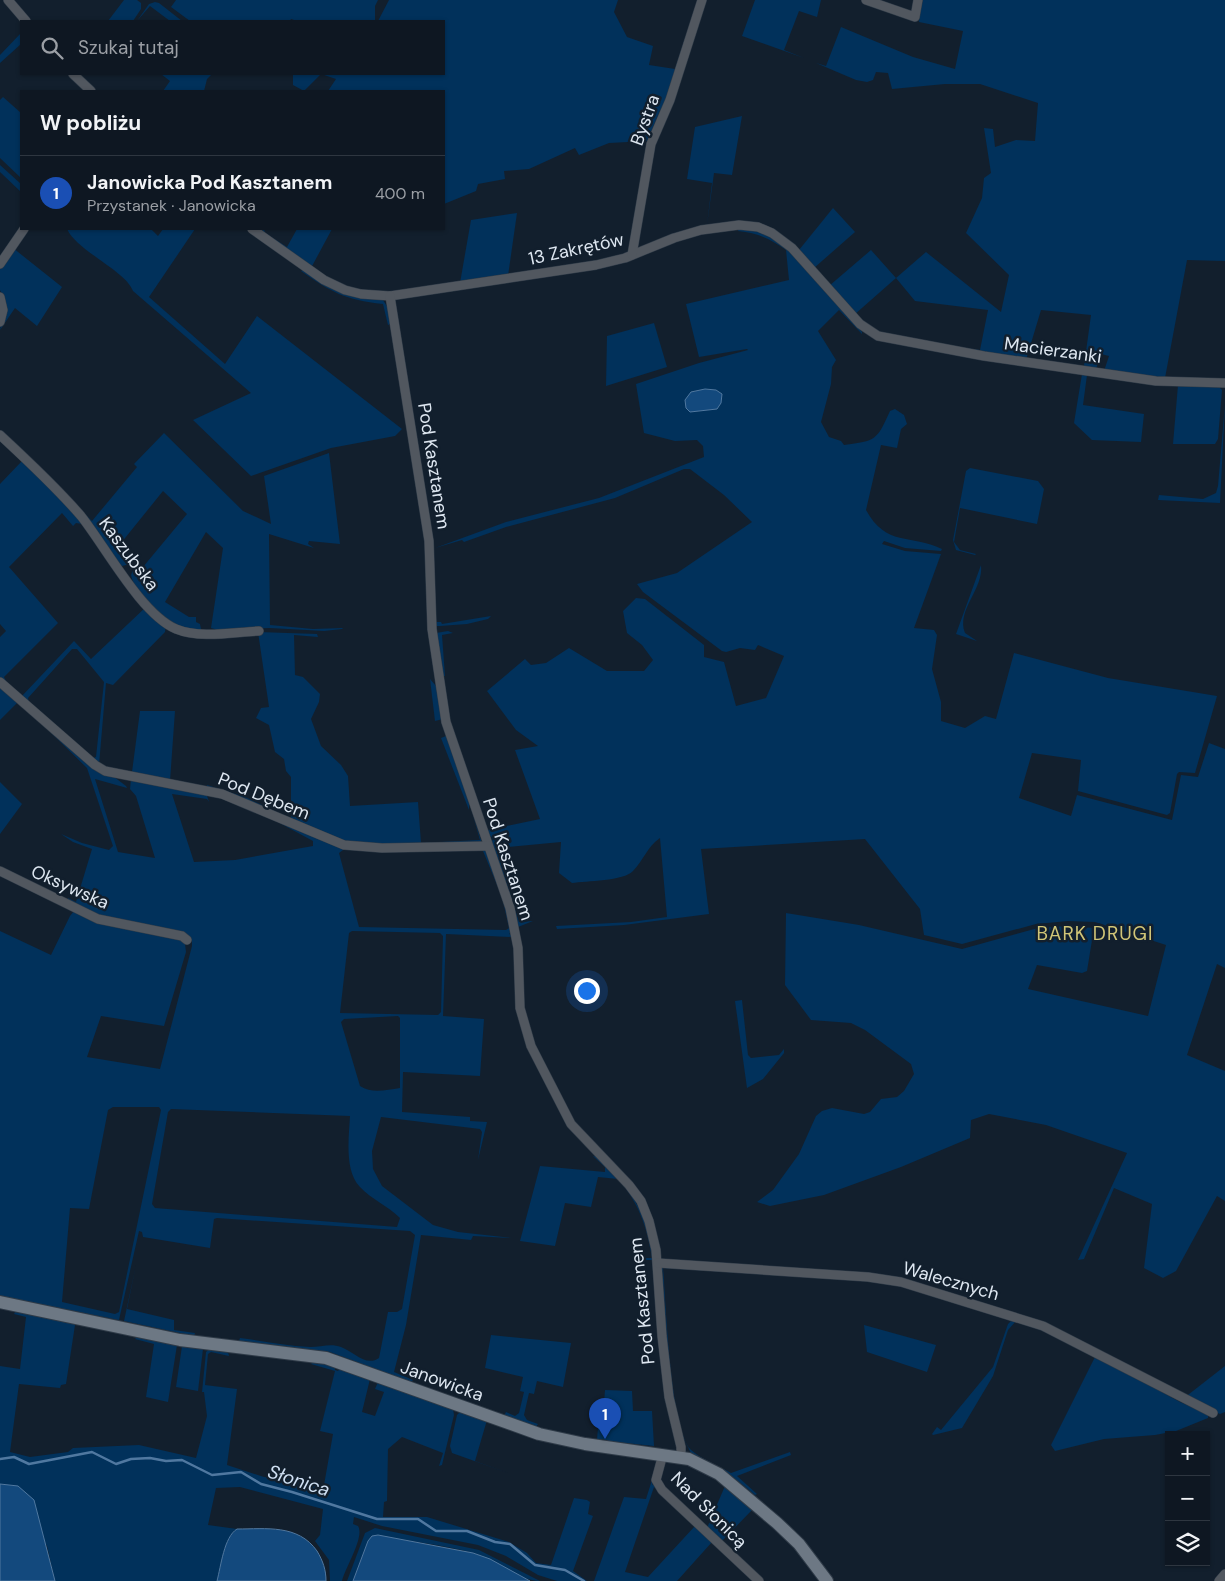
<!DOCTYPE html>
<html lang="pl">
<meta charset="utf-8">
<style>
body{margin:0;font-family:"DM Sans",sans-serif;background:#17202a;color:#f1f3f6}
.controls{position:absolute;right:15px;bottom:15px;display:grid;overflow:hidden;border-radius:0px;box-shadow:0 1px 4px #0004}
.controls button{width:45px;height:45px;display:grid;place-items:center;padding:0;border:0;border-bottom:1px solid #2e3640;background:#0e1722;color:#f1f3f6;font:25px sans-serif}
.you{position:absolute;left:586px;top:990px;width:18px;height:18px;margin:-12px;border:4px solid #fff;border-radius:50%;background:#1a73e8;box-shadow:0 0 0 8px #1a73e833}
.badge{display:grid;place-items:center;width:32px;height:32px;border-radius:50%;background:#0b8043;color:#fff;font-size:16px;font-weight:700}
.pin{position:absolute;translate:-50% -41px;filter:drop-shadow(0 1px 2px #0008)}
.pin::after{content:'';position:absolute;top:26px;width:18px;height:15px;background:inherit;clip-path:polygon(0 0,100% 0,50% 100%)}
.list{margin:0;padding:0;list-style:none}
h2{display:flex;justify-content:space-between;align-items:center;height:65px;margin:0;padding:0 20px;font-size:21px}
h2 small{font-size:16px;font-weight:400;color:#9b9fa5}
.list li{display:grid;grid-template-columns:32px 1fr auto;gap:15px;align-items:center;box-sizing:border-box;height:75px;padding:0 20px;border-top:1px solid #2e3640}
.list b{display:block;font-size:19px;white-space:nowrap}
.list p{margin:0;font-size:16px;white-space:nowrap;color:#9b9fa5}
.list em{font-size:16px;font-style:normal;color:#9b9fa5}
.icon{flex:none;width:28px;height:28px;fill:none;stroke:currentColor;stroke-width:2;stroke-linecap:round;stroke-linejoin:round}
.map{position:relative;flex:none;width:1225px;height:1581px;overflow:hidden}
.search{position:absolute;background:#0e1722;box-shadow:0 1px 4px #0004;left:20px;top:20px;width:425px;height:55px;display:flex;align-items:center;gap:12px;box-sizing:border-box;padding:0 18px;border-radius:0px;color:#9b9fa5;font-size:19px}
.panel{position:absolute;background:#0e1722;box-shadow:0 1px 4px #0004;left:20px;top:90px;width:425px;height:140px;border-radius:0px}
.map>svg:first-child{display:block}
</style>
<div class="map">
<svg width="1225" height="1581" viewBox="0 0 1225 1581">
<rect width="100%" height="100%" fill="#121f2d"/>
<!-- green -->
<g fill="#01315b" fill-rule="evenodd">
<polygon points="124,0 137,0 141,3 141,9 133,21 108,21"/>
<polygon points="176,0 378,0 375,6 375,21 297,21 291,19 290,21 190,21 171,7"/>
<polygon points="389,0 618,0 614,12 627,37 653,46 649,65 675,69 685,38 686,43 668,92 670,95 664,110 660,111 647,141 643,163 647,141 609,143 579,155 575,148 529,169 504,171 505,179 478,184 476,191 444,204 444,91 328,91 336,79 321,74 304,91 293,85 293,74 444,74 444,21 378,21"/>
<polygon points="755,0 821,0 817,17 799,11 784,50 804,58 742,36"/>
<polygon points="921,0 1225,0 1225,261 1187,260 1165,378 1183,381 1104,371 1109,356 1101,354 1096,369 1038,361 1084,366 1091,315 1041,310 1026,360 930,343 980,350 988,310 915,301 896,278 854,315 829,286 871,250 896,278 926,252 1001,312 1009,275 966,233 982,198 984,178 991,173 984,128 993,129 995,147 1016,140 1035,141 1038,103 980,84 945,84 892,89 888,73 876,72 873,80 867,82 856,80 816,63 826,66 841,27 913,57 955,69 963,31 919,22"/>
<polygon points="155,2 159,3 182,21 170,21 150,6 137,21 149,4"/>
<polygon points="21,33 21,44 0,63 0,55"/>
<polygon points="161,74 212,74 207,79 204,91 163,91 170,81"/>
<polygon points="3,97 21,113 21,178 0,158 0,100"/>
<polygon points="742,116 732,175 714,173 707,225 712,183 687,179 695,127"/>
<polygon points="0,165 21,184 21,192 0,172"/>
<polygon points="833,208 855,232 814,268 799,250"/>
<polygon points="517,213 508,276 460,283 471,220"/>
<path d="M67,229H151L158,236L163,229H195L149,297L225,364L257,316L402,429L395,436L331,448L251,476L193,420L251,393L133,291C126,271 77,251 67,229Z"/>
<polygon points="264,229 265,233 287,247 297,229 332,229 311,268 261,232"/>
<path d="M739,229L759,230L791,250L862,332V334L839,310L818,331L836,360L832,367L831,384L821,422L829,437L841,441L844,445C876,441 877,440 890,411L895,409L904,415L907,424L901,429L897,448L881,445L866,510C886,547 911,534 942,549L941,551L905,548L884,541L882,544L905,551L941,554L914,628L934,630L937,635L932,669L941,702V721L965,728L985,716L996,719L1014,653L1108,678L1217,696L1195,773L1179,772L1177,774L1170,813L1167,815L1078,791L1081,760L1032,753L1019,798L1071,816L1077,795L1172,820L1181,775L1198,777L1209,743L1225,749V968L1217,964L1187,1055L1225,1071V1201L1217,1196L1176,1271L1163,1278L1144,1268L1152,1204L1114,1188L1084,1259L1078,1260L1127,1153L1046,1125L989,1114L971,1120L970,1138L901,1167L824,1195L770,1206L757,1202L773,1190L799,1154L816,1116L822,1111L832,1108L864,1114L870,1112L881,1099L897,1097L904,1091L914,1074L911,1064L865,1030L851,1023L811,1020L785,985L786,913L859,925L962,949L1038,928L1068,926L1094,928L1087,971L1082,973L1037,965L1028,989L1148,1016L1166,945L1095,922L1068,921L1036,924L962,944L924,935L920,909L865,839L701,849L709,914L624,925L557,929L556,926L631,922L667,917L660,838C646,848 644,860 633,871C624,881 586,881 572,883L559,873L561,842L496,848L519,922L533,921L518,927L490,842L493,840L491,836H487L480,810L488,830L540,819L515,750L538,746L516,730L487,691L525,659L531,665L546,663L569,648L607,671H644L653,660L642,645L627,633L623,611L636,598L645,599L704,645V657L724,662L736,706L766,698L784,656L758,645L755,650L740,648L726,652L722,651L643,592L637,584L677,573L752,522L724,495L690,469H684L615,498L506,527L464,542L462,540L435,548L506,522L599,498L704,457L703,446L697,440L675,441L644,433L636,384L699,363L748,350L747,349L699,357L686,304L789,280L786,250C770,239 758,233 738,231ZM705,389L716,390L717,409L690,412L691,392Z"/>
<polygon points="13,248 62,287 37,326 15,308 0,330 6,303 0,290 0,269"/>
<path d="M303,270L383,300L388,308L392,323L388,325L383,304C345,300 331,292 301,271Z"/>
<polygon points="654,323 667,367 606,386 607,336"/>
<polygon points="1082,374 1087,375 1083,405 1144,414 1141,442 1092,440 1074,423"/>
<polygon points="1178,385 1218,386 1222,390 1218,439 1215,444 1173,444"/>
<polygon points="1225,404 1220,503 1158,500 1159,495 1203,499 1216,493 1218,486"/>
<path d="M164,433L243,511L271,524L264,476L329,453L340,544L309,541L308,544L314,548L269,534L270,625L313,629L343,628L342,629L324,631L270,628L218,630L211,628L223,548L206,532L165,602L189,617H196V622L200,624L201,629C180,639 134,595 131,575L134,568L138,573L187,514L163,491L117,548L130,564L122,566L26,456L92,521L137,467L134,464Z"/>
<polygon points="22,461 77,515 82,524 76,523 73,526 62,513 9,567 58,623 4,677 7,683 0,679 0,637 6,631 0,624 0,484"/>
<polygon points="970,468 1038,481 1044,489 1037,524 960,508 954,542 960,550 976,554 975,555 956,550 953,540 966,471"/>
<path d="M981,565C984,589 956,610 965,633L977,641L956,634Z"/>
<polygon points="147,606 166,625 165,632 113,685 106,683 99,765 91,759 96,757 104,682 77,649 72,649 28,698 29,702 64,734 26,703 10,686 22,696 74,641 91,659"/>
<polygon points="491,616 488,619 467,624 440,626 436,626 434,622 441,622 442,624"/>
<polygon points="448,631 453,633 442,635 445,676 440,676 436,633"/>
<polygon points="258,632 317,634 318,637 294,635 295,675 303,677 320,694 319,702 311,719 321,746 341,765 348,776 350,806 418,802 421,843 480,840 473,816 482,843 350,844 207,788 207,785 245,797 291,819 291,777 286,771 284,759 275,752 269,725 256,718 261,708 269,707"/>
<polygon points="430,679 436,686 443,719 435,721"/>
<polygon points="0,685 18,702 0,720"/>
<polygon points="140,711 175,711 170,781 199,786 170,782 132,772"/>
<path d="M47,726L126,786L127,788L95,779L118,852L155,858L136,796L130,789L131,779L206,793L209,802L207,799L172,794L194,862L235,860L313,846V841L274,820L327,841L486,849L508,914L512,931L509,934L512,935L515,954L512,937L446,934L443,1016L484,1019L480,1076L403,1072L402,1112L470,1117V1121L487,1122L478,1160L482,1132L480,1129L381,1117L372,1151L373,1169L382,1186L433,1225L458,1232L512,1238L473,1236L471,1240L421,1235L406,1325L394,1372L413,1380L411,1382L330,1352L239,1341L240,1338C263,1341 287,1346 310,1347C321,1347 331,1343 341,1347C354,1352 366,1367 379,1358L388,1312H397L402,1309L415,1235L410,1231L217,1218L214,1219L210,1248L143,1237L142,1232L139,1231L119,1320L0,1296V931L51,955L70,916L74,911L179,937L185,944L186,952L164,1026L101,1016L87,1057L160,1069L192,946V941L189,937L110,920L68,903V898L76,902L92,849L73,842L61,834L82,843L109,850L113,846L87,768L46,728ZM343,850L483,851L502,897L509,928L506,930L359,927L339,853ZM352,931L440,933L443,936L441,1012L438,1015L340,1013L349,933ZM398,1016L400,1018V1088C386,1090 372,1094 360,1086L341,1022L344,1019ZM113,1107H159L161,1110L119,1312L115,1314L62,1302L70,1208L89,1209L108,1110ZM171,1109L350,1116C349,1136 344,1171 360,1187C372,1200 387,1205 400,1218L397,1227L155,1208L152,1204L168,1112Z"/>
<polygon points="446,736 469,802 469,810 441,738"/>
<polygon points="0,782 22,804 0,834"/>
<polygon points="742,1000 748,1055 751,1058 779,1055 784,1049 784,1053 763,1079 747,1088 735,1001"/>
<path d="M593,1156L597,1157C630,1191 649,1210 653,1260H642L641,1258H652C647,1227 639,1203 618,1179L598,1177L591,1207L565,1203L555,1246L520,1241L540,1166L605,1172V1167Z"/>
<polygon points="136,1265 127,1309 174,1320 174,1330 195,1333 194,1336 124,1321"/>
<path d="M662,1266L811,1277L663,1268C666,1303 670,1428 691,1450C700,1458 720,1467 731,1473L790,1452L791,1455L737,1476L757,1494L755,1495C734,1477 717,1464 691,1453L684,1439L682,1440L670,1385Z"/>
<path d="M16,1311L74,1323L75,1325L66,1384L61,1385L60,1388L19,1384L10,1452L30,1457L68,1452L73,1448L139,1445L196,1458L207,1416L204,1392H202L206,1352L209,1349L228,1352L229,1356L211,1352L208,1354L205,1385L237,1389L227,1465L264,1477L291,1479L324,1485L333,1434L320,1431L335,1371L311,1364L316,1360L334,1365L335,1370L338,1371L341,1367L370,1379L362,1412L375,1416L384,1392L375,1389L378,1382L453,1409L454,1415L442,1465L439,1466L443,1453L402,1437L388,1449L387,1501L384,1502L383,1517H427L509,1542L527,1553L536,1563L551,1565L574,1498L587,1500L590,1502L588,1514L593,1516L573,1571L587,1581H557L538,1575L506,1556L478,1545L382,1526L354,1517L353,1524L358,1526C365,1537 345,1568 342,1581H330L329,1560L315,1541L320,1535L323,1509L240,1487L216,1488L208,1525L237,1529C224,1537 221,1566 217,1581H55L47,1546L6,1484H0V1366L20,1369L26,1317L14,1314Z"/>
<polygon points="1013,1319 1050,1331 1180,1402 1208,1414 1208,1418 1176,1431 1155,1435 1104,1439 1055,1451 1051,1445 1095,1357 1049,1333 1016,1321 1008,1330 993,1376 962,1428 933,1435 932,1434 937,1427 941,1430 993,1367 1008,1324"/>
<polygon points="864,1325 936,1345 927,1372 867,1352"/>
<polygon points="491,1335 571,1343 563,1387 537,1381 534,1394 529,1393 524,1415 527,1420 538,1424 536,1427 504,1416 506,1412 515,1416 519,1413 524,1392 520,1391 523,1377 485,1368"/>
<polygon points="137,1337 177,1345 168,1402 146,1397 154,1344 135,1339"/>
<polygon points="182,1346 203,1349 198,1391 176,1387"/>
<polygon points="1225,1366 1225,1412 1220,1414 1184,1398"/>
<polygon points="605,1390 632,1391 633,1411 652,1411 654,1446 607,1441 602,1439 601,1441 597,1440 600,1403 604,1403"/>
<polygon points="461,1411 487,1420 475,1461 511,1474 452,1453 450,1446 457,1415"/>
<polygon points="658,1461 652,1485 655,1482 665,1497 654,1487 625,1572 648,1577 695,1526 712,1542 677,1581 594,1581 624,1497 646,1499"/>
<polygon points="725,1486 752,1510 722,1541 707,1528"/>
<path d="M375,1528L479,1550L540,1581C517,1581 496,1559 473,1553C442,1544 409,1542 378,1535L368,1541L353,1581H347L365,1533Z"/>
</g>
<!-- water -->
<g fill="#13497d" stroke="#5078a0">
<polygon points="705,389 716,390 722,394 721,403 717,409 690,412 686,408 685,400 691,392"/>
<polygon points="0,1484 18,1486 34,1500 55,1581 0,1581"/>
<path d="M237,1529C266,1529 298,1524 317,1551C323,1561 326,1570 326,1581H217C221,1566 224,1537 237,1529Z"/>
<polygon points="378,1535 473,1553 490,1559 530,1581 353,1581 368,1541 372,1536"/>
</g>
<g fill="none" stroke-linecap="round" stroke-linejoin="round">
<!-- stream -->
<polyline stroke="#5078a0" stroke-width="2.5" points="0,1459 14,1457 29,1464 92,1452 116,1464 131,1459 150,1458 166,1461 182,1460 212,1475 241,1472 261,1484 292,1492 377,1519 418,1519 436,1531 467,1531 495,1542 510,1544 535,1565 565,1570 584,1581"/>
<defs>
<g id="street">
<polyline points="8,0 26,21"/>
<polyline points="866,0 915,17 918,0"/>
<polyline points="73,74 91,91"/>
<polyline points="252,229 324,280 345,290 361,294 390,296 596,265 625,258 674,238 701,230 739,225 758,227 772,233 792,248 860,324 878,336 984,356 1156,381 1225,383"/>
<polyline points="632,255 651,144 670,100 702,0"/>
<polyline points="0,264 24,229"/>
<polyline points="390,296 429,541 432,629 446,722 510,908 518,948 520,1008 531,1046 571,1124 629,1185 641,1201 649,1221 656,1250 662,1336 669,1397 681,1447 681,1457"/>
<polyline points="0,297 3,310 0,322"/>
<path d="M0,435C27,460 57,488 81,516C105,546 141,614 176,629C200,639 234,632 259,631"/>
<polyline points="0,682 95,765 105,771 222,794 344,845 382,848 488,846"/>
<polyline points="0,871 98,919 182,936 187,940"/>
<polyline points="658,1263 868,1277 901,1282 1043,1326 1213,1413"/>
<polyline points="663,1454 656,1480 662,1490 759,1581"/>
<polyline points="1219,1581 1225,1574"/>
</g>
<polyline id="secondary" points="0,1302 180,1340 326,1358 539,1434 585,1444 689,1459 719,1474 777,1523 799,1544 827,1581"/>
</defs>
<!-- street casing -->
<use href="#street" stroke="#2f3b48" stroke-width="10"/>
<!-- secondary casing -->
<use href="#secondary" stroke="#2f3b48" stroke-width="14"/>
<!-- street -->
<use href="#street" stroke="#51575f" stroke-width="9"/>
<!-- secondary -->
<use href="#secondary" stroke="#6d7884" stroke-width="12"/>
</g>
<g text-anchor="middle" stroke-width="5" stroke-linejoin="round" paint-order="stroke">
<!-- street labels -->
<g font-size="18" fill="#dee7f1" stroke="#121f2d">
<text transform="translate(645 120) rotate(-70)" y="6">Bystra</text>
<text transform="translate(576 249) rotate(-12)" y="6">13 Zakrętów</text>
<text transform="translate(1053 350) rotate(8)" y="6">Macierzanki</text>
<text transform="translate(434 466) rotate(81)" y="6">Pod Kasztanem</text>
<text transform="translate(129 554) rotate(53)" y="6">Kaszubska</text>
<text transform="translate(264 796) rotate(22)" y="6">Pod Dębem</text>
<text transform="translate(508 859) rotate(72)" y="6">Pod Kasztanem</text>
<text transform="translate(70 887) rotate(24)" y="6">Oksywska</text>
<text transform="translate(951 1281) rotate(16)" y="6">Walecznych</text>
<text transform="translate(642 1301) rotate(-96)" y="6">Pod Kasztanem</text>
<text transform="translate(442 1381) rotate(20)" y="6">Janowicka</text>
<text transform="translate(709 1510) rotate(45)" y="6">Nad Słonicą</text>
</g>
<!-- neighbourhood labels -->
<g font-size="19" letter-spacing="1" fill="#d0c577" stroke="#121f2d">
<text x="1095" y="940">BARK DRUGI</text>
</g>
<!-- water labels -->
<g font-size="19" font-style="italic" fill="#cfe0f3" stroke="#121f2d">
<text transform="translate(299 1480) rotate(18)" y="7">Słonica</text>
</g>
</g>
</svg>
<div class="controls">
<button>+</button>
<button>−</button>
<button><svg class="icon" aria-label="layers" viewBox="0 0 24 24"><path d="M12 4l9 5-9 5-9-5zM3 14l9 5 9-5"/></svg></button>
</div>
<div class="you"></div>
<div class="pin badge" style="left:605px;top:1439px;background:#1a4fb4">1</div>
<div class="search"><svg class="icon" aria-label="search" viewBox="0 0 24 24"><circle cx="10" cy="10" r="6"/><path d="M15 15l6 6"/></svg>Szukaj tutaj</div>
<section class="panel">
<h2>W pobliżu<small></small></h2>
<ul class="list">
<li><span class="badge" style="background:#1a4fb4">1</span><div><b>Janowicka Pod Kasztanem</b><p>Przystanek · Janowicka</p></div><em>400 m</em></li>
</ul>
</section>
</div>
